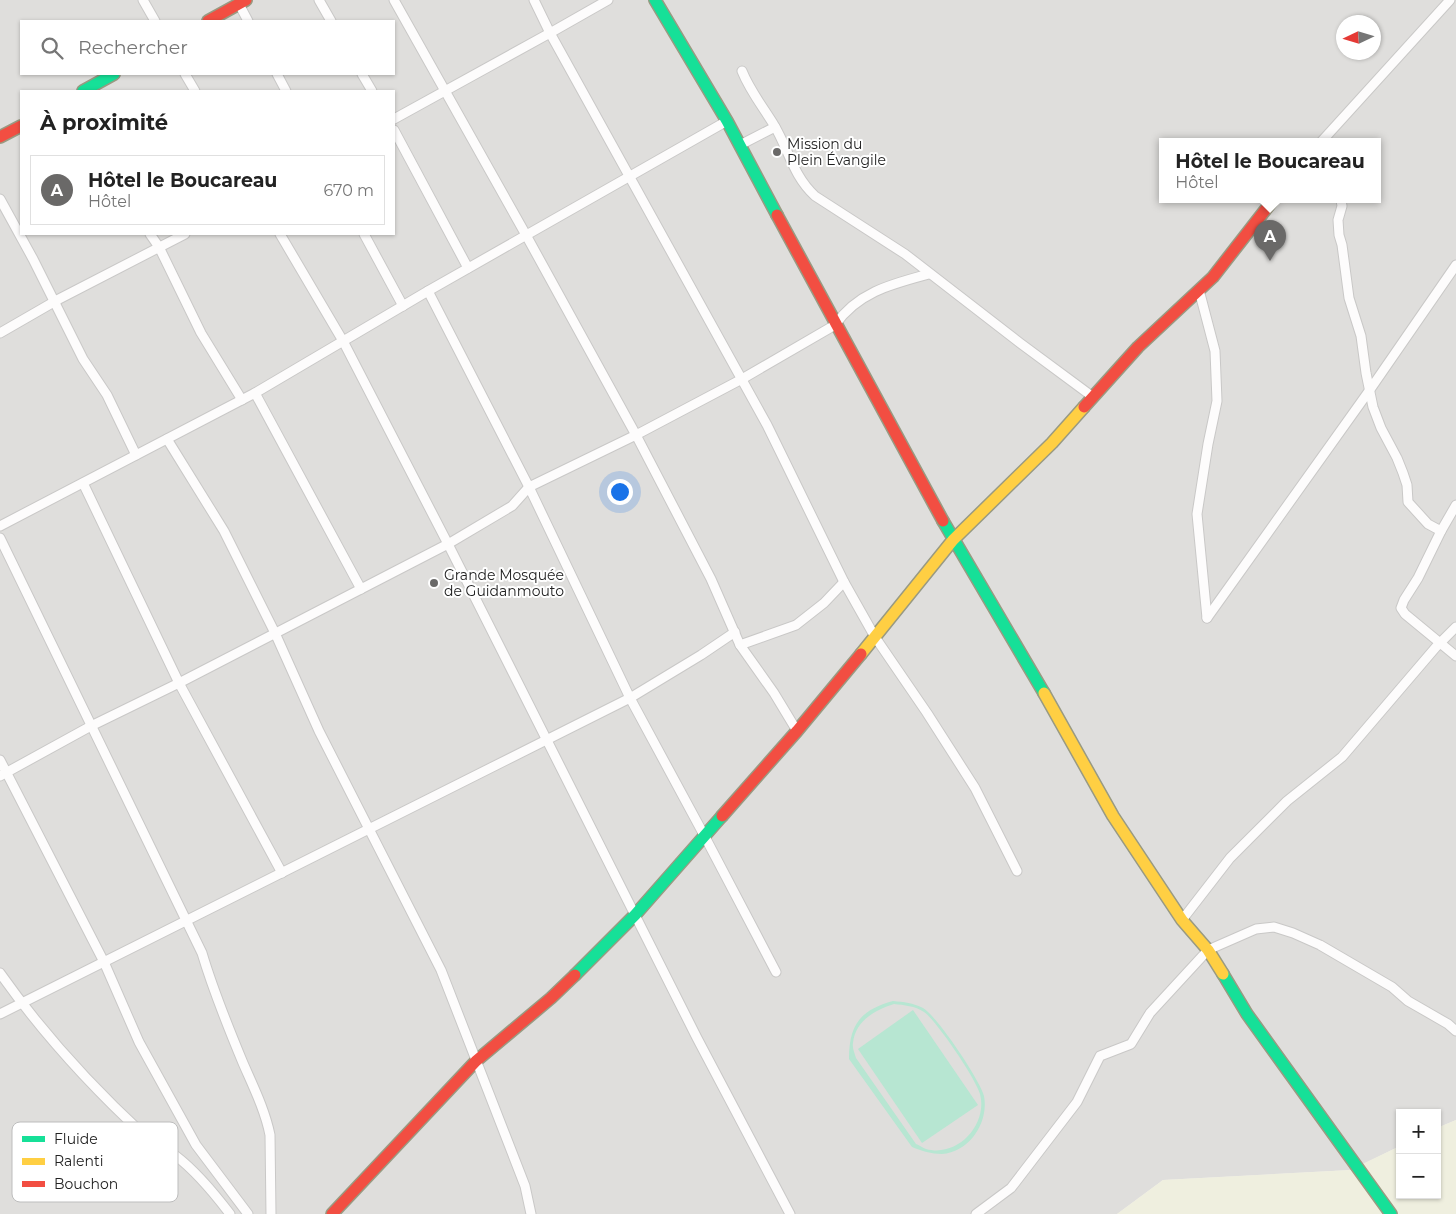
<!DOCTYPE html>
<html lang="fr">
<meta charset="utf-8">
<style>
body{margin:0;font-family:Montserrat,sans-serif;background:#f2f2f2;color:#222}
.controls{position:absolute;right:15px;bottom:15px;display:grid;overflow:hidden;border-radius:0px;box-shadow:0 1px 4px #0004}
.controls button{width:45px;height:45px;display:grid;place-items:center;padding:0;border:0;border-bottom:1px solid #e0e0e0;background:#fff;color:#222;font:25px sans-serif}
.compass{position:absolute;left:1336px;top:15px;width:45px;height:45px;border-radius:50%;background:#fff;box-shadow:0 1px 4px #0004;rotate:266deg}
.you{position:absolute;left:619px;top:491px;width:18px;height:18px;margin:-12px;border:4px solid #fff;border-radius:50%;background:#1a73e8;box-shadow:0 0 0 8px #1a73e833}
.badge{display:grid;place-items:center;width:32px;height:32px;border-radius:50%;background:#6a6968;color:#fff;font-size:16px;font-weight:700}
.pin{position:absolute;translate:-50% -41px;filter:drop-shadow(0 1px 2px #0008)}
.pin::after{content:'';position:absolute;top:26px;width:18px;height:15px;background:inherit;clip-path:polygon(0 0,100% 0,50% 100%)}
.popup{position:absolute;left:1159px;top:138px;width:222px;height:65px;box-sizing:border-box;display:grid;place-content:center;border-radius:0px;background:#fff;filter:drop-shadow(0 1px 4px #0005);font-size:16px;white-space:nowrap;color:#767676}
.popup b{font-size:19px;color:#222}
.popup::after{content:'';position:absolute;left:50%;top:100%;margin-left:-10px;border:10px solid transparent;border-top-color:#fff}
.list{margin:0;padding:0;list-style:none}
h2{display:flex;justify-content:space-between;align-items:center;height:65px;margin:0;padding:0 20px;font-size:21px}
h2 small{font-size:16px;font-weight:400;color:#767676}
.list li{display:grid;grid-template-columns:32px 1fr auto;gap:15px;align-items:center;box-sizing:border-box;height:70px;margin:0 10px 10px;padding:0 10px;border:1px solid #e0e0e0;border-radius:0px}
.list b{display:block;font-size:19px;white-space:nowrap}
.list p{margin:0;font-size:16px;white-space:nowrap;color:#767676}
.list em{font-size:16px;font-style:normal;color:#767676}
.icon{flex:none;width:28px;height:28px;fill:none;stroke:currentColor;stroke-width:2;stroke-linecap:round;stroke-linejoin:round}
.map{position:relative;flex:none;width:1456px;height:1214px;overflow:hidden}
.search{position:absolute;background:#fff;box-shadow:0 1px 4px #0004;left:20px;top:20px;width:375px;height:55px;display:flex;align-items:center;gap:12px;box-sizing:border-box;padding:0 18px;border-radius:0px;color:#767676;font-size:19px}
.panel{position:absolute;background:#fff;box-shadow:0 1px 4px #0004;left:20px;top:90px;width:375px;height:145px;border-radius:0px}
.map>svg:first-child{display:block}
</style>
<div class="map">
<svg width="1456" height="1214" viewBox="0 0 1456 1214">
<rect width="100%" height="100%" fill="#f0eeeb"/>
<!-- residential -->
<path fill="#dfdedc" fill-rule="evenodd" d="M0,0H1456V1120L1437,1128V1113H1400V1146L1351,1170L1163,1180L1117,1214H0ZM21,21H394V74H21ZM1344,22H1374V52H1344ZM21,91H394V234H21ZM1162,142H1378V200H1162Z"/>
<!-- farmland -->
<polygon fill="#efefdf" points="1456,1120 1456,1214 1117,1214 1163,1180 1350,1170 1400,1146 1400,1195 1437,1195 1437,1128"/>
<!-- pitch -->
<g fill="#b7e6d2" fill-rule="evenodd">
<path d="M893,1001C904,1002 913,1003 923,1008C937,1016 980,1080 984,1096C989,1122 970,1152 942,1154C931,1154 922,1151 912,1147L849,1059C849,1025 860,1010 893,1001ZM894,1004C904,1005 915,1006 924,1012C936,1020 976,1079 980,1094C988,1124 958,1158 926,1149C923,1148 919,1145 916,1144L856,1058C855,1054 852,1048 853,1043C855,1021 875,1010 894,1004Z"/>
<polygon points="913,1010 978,1105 922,1143 858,1049"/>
</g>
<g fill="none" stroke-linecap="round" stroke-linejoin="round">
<defs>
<g id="street">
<polyline points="143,0 155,21"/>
<polyline points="319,0 331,21"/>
<polyline points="394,0 526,235 636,435 711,579 740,645 774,693 797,731"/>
<polyline points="534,0 550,33 767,425 844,582 875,637 927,713 975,788 1017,871"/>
<polyline points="239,4 248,21"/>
<path d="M742,71C750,91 763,107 774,125C789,150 793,176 815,196L905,254L1020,343L1093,397"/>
<polyline points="185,74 195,91"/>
<polyline points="277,74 286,91"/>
<polyline points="362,74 372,91"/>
<polyline points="394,119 550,33 608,0"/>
<polyline points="394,130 468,268"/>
<polyline points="1321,142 1450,0"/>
<polyline points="740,145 775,127"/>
<polyline points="0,199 33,259 83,359 107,395 136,455"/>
<polyline points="1341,200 1342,206 1338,220 1339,235 1342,245 1349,298 1361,336 1366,373 1373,407 1381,428 1397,458 1403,473 1407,485 1408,502 1428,524 1441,531 1418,578 1404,600 1401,608 1405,614 1456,656"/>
<polyline points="150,234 159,247 201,333 242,400"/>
<polyline points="280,234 343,341 448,544 697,1038 790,1214"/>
<polyline points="364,234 403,306"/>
<polyline points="1199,290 1215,351 1217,401 1208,444 1197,514 1207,618"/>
<polyline points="428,291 529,487 630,698 704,835 776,972"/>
<polyline points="0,333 59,299 185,234"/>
<polyline points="255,393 361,589"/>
<polyline points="167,439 224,531 275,633 319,731 441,970 525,1186 531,1214"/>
<polyline points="83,483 179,683 282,873"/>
<polyline points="0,526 255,393 428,291 727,121"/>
<polyline points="1441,531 1456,505"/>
<path d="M0,538L202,953C213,990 228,1027 243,1063C253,1086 265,1110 270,1135L271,1214"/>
<polyline points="1207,618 1369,391 1456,265"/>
<polyline points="740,645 796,625 824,603 844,582"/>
<polyline points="0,760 104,962 139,1042 196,1145 248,1214"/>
<path d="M0,776L91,726L179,683L448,544L512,506L529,487L636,435L742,379L835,325C858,292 892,284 929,274"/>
<polyline points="1182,920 1230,858 1287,801 1342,757 1436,647 1456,627"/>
<path d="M0,973C41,1031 92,1087 144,1135C153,1143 166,1148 176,1156C197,1172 214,1193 230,1214"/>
<polyline points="0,1014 630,698 701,655 735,632"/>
<polyline points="976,1214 1011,1188 1077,1102 1100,1056 1131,1044 1150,1013 1208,950 1256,929 1274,927 1293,933 1320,945 1392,987 1408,1001 1448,1024 1456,1031"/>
</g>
<g id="fast">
<polyline points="655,0 727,121 777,215"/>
<polyline points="83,91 114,74"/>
<polyline points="943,521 1044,693"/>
<polyline points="1223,974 1247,1014 1391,1214"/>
<polyline points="575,975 635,915 722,816"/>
</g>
<g id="slow">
<polyline points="861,654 953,540 1052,443 1084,407"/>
<polyline points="1044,693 1113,816 1182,920 1208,950 1223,974"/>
</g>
<g id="jam">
<polyline points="208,21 246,0"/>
<polyline points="0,137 21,126"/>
<polyline points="777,215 943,521"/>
<polyline points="1084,407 1138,347 1213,277 1273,200"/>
<polyline points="722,816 797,731 861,654"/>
<polyline points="332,1214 476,1061 551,998 575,975"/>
</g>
</defs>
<!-- street casing -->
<use href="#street" stroke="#c9c8c7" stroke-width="11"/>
<!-- fast casing -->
<use href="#fast" stroke="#999a82" stroke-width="14"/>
<!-- slow casing -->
<use href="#slow" stroke="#999a82" stroke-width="14"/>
<!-- jam casing -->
<use href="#jam" stroke="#999a82" stroke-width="14"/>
<!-- street -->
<use href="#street" stroke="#fdfcfc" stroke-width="9"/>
<!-- fast -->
<use href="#fast" stroke="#16e098" stroke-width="11"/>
<!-- slow -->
<use href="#slow" stroke="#ffcf43" stroke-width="11"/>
<!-- jam -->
<use href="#jam" stroke="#f24e42" stroke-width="11"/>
</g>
<!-- markers -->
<g fill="#6a6968" stroke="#fff" stroke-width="2">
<circle cx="777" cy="152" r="5"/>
<circle cx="434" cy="583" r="5"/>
</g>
<g text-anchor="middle" stroke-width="4" stroke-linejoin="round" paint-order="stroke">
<!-- poi labels -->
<g font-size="14" fill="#222" stroke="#fff" text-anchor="start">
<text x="787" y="149">Mission du<tspan x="787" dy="16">Plein Évangile</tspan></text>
<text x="444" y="580">Grande Mosquée<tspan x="444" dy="16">de Guidanmouto</tspan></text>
</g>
</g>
<!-- legend -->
<rect x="12" y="1122" width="166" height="80" rx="8" fill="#fff" stroke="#bdbdbd" stroke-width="1"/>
<rect x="22" y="1136" width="23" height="6" fill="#16e098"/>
<rect x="22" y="1158" width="23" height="7" fill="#ffcf43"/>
<rect x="22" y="1181" width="23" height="6" fill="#f24e42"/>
<g font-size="14" fill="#222">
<text x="54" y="1144">Fluide</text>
<text x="54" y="1166">Ralenti</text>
<text x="54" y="1189">Bouchon</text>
</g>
</svg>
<div class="controls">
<button>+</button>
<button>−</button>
</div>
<svg class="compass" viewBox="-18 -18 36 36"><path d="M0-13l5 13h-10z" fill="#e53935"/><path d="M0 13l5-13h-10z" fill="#767676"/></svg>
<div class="you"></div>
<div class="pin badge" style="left:1270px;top:261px">A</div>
<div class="popup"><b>Hôtel le Boucareau</b>Hôtel</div>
<div class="search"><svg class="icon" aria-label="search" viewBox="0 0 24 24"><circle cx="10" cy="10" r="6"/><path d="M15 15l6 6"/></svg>Rechercher</div>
<section class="panel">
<h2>À proximité<small></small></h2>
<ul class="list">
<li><span class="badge">A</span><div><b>Hôtel le Boucareau</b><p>Hôtel</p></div><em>670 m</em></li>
</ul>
</section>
</div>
